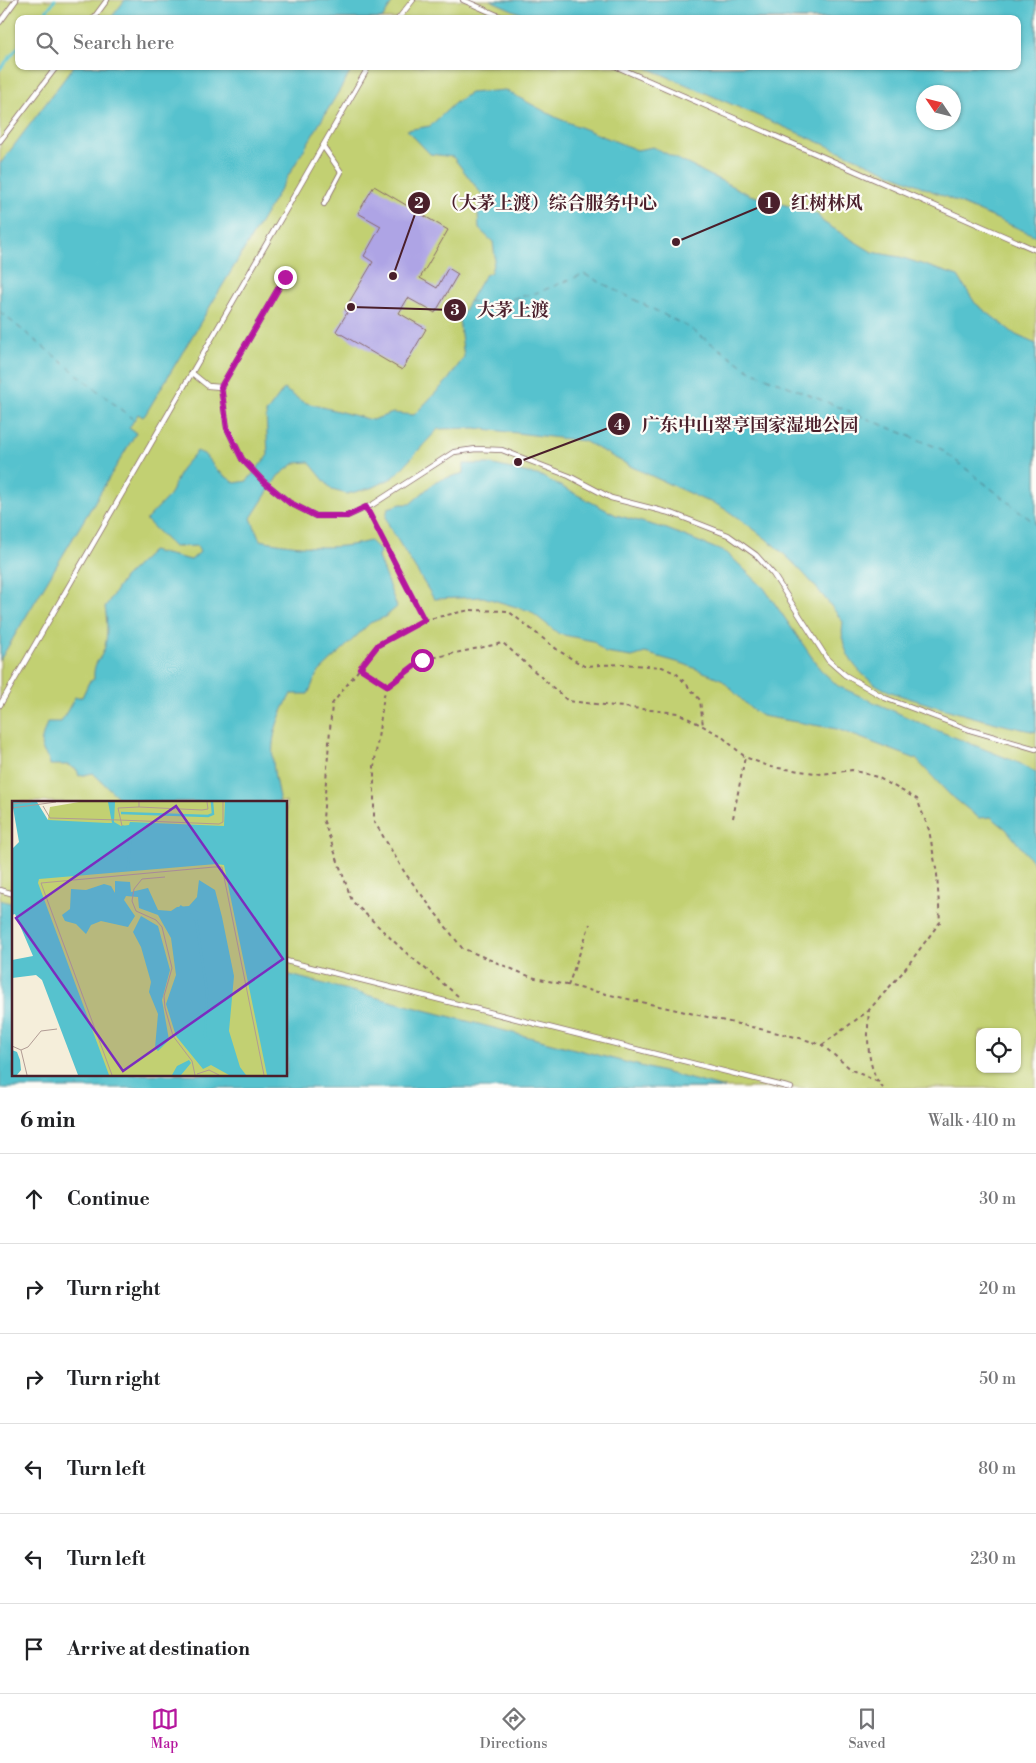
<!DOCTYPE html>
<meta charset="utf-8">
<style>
body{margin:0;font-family:"Libre Bodoni","Noto Serif SC",serif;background:#f2f2f2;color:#202124}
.controls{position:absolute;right:15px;bottom:15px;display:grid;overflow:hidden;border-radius:10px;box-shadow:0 1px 4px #0004}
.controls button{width:45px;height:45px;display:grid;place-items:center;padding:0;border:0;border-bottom:1px solid #e0e0e0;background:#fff;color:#202124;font:25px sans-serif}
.compass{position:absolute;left:916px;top:85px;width:45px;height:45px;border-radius:50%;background:#fff;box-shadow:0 1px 4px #0004;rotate:305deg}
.stop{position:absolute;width:15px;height:15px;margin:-11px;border:4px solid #b5179e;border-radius:50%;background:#fff}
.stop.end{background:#b5179e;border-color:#fff;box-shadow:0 1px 5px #0008}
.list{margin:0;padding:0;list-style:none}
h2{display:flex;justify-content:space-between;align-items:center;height:65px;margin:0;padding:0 20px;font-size:21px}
h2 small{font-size:16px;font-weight:400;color:#757577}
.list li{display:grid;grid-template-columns:32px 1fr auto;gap:15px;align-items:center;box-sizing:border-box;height:90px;padding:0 20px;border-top:1px solid #e0e0e0}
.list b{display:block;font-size:19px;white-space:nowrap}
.list em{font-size:16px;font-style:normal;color:#757577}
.icon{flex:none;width:28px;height:28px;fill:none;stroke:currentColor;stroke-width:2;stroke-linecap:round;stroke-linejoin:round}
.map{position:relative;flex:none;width:1036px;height:1088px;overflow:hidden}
.search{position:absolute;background:#fff;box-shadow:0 1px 4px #0004;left:15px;right:15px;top:15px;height:55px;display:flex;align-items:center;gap:12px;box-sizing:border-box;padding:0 18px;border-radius:10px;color:#757577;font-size:19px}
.sheet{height:605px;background:#fff}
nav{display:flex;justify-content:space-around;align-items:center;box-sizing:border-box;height:70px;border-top:1px solid #e0e0e0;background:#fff;font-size:14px;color:#757577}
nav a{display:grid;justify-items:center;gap:2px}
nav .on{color:#b5179e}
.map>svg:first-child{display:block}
</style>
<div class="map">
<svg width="1036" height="1088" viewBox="0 0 1036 1088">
<rect width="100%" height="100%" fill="#fdfcf7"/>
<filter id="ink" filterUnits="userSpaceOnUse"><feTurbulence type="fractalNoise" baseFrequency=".02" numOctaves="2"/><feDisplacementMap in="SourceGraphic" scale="10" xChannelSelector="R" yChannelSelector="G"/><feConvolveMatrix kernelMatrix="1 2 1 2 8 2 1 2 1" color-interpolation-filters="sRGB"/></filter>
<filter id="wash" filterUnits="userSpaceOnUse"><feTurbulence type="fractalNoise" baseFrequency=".0096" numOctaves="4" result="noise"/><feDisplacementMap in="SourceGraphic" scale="20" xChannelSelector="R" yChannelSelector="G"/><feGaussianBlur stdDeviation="1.12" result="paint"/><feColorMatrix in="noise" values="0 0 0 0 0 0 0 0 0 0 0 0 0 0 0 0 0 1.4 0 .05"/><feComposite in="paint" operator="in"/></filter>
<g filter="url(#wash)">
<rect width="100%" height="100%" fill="#f5eeda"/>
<!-- green -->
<path fill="#c2d072" stroke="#86784e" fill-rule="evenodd" d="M0,0H1036V1088H679L286,986V802H14V915L0,912ZM19,19H1017V66H19ZM924,92H954V122H924ZM980,1032H1017V1069H980Z"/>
<!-- water -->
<g fill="#56c2ce" stroke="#50707c" fill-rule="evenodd">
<polygon points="125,0 394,0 382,19 110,19"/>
<path d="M490,0H1036V236L643,66H1017V19H533ZM924,92H954V122H924Z"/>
<polygon points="74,66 354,66 145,415 143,417 138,414 129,428 136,433 0,660 0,164"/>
<path d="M505,90L557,118L637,150L653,147L750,195L817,214L823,222L872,252L900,257L958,276L975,303L1016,335L1036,344V732C1000,725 966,715 931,705C911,698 884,693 867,678C850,664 839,644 843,622C811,578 785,551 741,520C729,512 718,503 704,500L632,467L584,441L475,428L438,429L394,477L374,487L347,494L332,490L309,462L295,463L278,476L251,518L260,540C297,547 333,551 370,541L380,551L378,557L397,607L385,617L370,623L317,674L308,694H291C267,736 270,756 280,802H123L93,773L79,776L77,770L68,765H50C49,758 47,757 43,751C38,743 45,731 47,722H61L75,697H82L89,682L94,679C93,659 101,662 105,646C108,634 107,619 105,607L124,578L152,551L191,560L200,552L197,546L174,547L146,520L169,496L182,468L197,451L204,454L218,471L235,483L247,481L268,455L266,413L284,389L303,402L372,420L393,413L414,415L448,380L464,357L459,319L484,276L491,272L495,257L493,242L479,229L478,211L483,196L453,157L430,154L407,130L430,126L455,103L470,93Z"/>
<polygon points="464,464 490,464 541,476 616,515 667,529 727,553 764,588 820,669 838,686 929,727 1019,763 1036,773 1036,866 1006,829 991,817 979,818 949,794 916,759 837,729 762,716 750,708 721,679 684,664 645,653 632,657 605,653 593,641 559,634 530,611 483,597 434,599 389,526 386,517 388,508 401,504 410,504 436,481 464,473"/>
<polygon points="0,900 14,904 14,1074 286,1074 286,974 725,1088 0,1088"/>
</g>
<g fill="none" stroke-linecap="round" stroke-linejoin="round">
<!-- stream -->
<g stroke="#56c2ce" stroke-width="3">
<polyline points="40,19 55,0"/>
<polyline points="0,69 19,46"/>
</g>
<!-- ferry -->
<g stroke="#4e5864" stroke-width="1" stroke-dasharray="6 5" stroke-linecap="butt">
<polyline points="469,301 488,305 539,292 584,274 688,327 751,371 941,449 1036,524"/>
<polyline points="0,312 134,420"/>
</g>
</g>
<g id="blocks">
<!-- building -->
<polygon fill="#aea4e5" points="374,186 448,230 420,278 437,288 448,268 458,274 435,313 408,298 399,313 426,329 402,370 336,331 347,313 345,309 373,262 364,256 381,226 358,213"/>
</g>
</g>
<g filter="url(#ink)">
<use href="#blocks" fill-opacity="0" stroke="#866768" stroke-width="1"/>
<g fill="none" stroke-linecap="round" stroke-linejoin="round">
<defs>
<g id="lane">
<polyline points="463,0 506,19"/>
<polyline points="93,19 107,0"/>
<polyline points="398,19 413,0"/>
<polyline points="0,22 16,0"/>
<polyline points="615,66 1036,250"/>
<polyline points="0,141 57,66"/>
<polyline points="323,146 341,172 324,204"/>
<polyline points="285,277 221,387 227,428 242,459 263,481 290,503 316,516 347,516 372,505 454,452 476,449 502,450 569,476 611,498 674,514 728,535 756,555 773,574 828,660 845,675 885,698 970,730 1036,749"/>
<polyline points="192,373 208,386 221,387"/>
<polyline points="0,705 369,66"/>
<polyline points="0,890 14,894"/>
<polyline points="286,961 791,1088"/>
</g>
</defs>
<!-- lane casing -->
<use href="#lane" stroke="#866768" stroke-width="6"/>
<!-- path -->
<g stroke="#866768" stroke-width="2" stroke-dasharray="4 4" stroke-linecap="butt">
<polyline points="370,514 424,620"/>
<path d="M360,668L388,686L422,660L503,643L568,701L678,713L720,735L745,757L771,767L822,774L852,770L877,777L917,799L929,830L937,874L940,922L902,973L869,1010C867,1034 866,1069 883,1088"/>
<polyline points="388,686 384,695 374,767 374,821 405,873 462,948 531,977 800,1038 822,1045 852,1070 878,1082"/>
<polyline points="733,818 745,757"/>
<polyline points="568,986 590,924"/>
<polyline points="458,996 404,951 352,901 323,819 332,704 378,645 424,620 470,610 508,611 559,651 584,666 621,664 662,667 677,674 700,700 703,726"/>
<polyline points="822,1045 868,1011"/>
</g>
<!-- lane -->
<use href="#lane" stroke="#fff" stroke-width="4.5"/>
</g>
</g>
<g fill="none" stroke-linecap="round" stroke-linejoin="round" filter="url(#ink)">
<!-- route -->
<polyline stroke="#b5179e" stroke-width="6" points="285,277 221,387 227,428 242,459 263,481 290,503 316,516 347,516 366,507 424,620 378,645 360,668 388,686 422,660"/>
</g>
<!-- overview -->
<g transform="translate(12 801)">
<rect width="275" height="275" fill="#f5eeda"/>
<path d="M67,1H275V274H95L25,84L38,6Z" fill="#c2d072"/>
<path d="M0,1H25L36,19L95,22H100L96,1H103L102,21L109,25L117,24L118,21L212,25L213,1H275V274H255L212,64L204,63L27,78L26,82L97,274H66L30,179L24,174L0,177V159L21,155L3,113L0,114V48L7,41ZM187,79L203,89L210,116L222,175L217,230L228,266L234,274H217L199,264L191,268L164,235L154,203L164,174L159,137L146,114L127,107L126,96L114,95L112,99L123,115L116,126L89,120L79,124L74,133L64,123L53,120L50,114L58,108L59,88L74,89L92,83L99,85L103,92V80L118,81L119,91L136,87L146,109L159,110L165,106L177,105L185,96ZM129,115L146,125L158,169L150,199L157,239L146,250L143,247L146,213L137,191L139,181L129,146L121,131ZM0,249L5,251L8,259L9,269L5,274H0ZM177,259L179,262L169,274H160L165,265Z" fill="#56c2ce"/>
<path fill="none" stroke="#56c2ce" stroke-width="2.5" d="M109,12L196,15L201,13L200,1M110,25L119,30L116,68M168,105L184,119L195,190L193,235L225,274"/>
<path fill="none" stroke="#b19b94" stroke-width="1" d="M0,3L19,1M31,5L38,17L107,19M127,6L190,9L196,8L195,1M0,7L44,1M107,19L207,23L211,21V1M110,25L106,7L127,6V1M153,76L130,78L122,88L120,100L124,110L144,119L150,126L160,167L152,195L153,207L161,235L180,260L183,274M0,245L9,249L15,274M9,249L16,246L29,230L45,228M185,273L197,269L207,274M100,274L29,82L202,66H210L252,274"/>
<path fill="#7b2cbf" fill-opacity="0.15" stroke="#7b2cbf" stroke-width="2.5" d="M164,5L271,158L111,270L4,117Z"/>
<rect width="275" height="275" fill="none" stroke="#4a1f2b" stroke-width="2.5"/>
</g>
<!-- callouts -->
<path fill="none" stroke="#4a1f2b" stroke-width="2" d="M676 242L769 203M393 276L419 203M351 307L455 310M518 462L619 424"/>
<g fill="#4a1f2b" stroke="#fdfcf7" stroke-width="2">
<circle cx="676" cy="242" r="5"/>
<circle cx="393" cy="276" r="5"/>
<circle cx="351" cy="307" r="5"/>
<circle cx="518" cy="462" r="5"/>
<circle cx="769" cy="203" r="12"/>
<circle cx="419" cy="203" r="12"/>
<circle cx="455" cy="310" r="12"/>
<circle cx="619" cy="424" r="12"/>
</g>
<g font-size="15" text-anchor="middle" font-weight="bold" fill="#fff">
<text x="769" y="208">1</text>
<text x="419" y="208">2</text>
<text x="455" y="315">3</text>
<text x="619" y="430">4</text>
</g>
<g font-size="18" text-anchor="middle" font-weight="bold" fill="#4a1f2b" stroke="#fdfcf7" stroke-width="4.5" stroke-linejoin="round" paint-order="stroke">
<text x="827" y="209">红树林风</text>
<text x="549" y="209">（大茅上渡）综合服务中心</text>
<text x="513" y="316">大茅上渡</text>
<text x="750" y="431">广东中山翠亨国家湿地公园</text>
</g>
</svg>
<div class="controls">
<button><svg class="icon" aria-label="locate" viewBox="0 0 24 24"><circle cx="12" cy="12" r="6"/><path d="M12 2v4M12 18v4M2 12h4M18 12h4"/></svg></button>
</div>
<svg class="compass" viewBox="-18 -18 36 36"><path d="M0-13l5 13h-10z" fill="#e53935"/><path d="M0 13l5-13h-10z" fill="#757577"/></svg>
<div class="stop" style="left:422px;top:660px"></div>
<div class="stop end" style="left:285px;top:277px"></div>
<div class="search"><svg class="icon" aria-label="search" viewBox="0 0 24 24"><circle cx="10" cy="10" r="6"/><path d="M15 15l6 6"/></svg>Search here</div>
</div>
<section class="sheet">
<h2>6 min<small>Walk · 410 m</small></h2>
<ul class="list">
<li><svg class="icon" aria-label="ahead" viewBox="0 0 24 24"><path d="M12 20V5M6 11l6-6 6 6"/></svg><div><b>Continue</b></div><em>30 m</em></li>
<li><svg class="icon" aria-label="right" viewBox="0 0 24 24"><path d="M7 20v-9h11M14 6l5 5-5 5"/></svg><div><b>Turn right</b></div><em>20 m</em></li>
<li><svg class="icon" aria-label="right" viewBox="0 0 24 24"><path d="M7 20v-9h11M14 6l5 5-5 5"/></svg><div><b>Turn right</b></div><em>50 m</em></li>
<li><svg class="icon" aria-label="left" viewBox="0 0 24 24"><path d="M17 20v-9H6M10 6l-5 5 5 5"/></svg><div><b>Turn left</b></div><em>80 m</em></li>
<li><svg class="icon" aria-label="left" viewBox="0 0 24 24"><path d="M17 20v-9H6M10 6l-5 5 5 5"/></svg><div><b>Turn left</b></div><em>230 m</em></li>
<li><svg class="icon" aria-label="arrive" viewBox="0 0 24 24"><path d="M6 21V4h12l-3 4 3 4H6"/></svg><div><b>Arrive at destination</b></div></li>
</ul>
</section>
<nav>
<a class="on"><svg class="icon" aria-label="map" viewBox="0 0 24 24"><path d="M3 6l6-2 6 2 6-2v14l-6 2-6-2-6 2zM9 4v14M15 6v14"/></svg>Map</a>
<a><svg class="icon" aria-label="directions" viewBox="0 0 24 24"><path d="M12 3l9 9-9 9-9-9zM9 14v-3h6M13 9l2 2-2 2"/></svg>Directions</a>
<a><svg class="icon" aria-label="saved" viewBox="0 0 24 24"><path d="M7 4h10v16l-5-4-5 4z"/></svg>Saved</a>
</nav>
